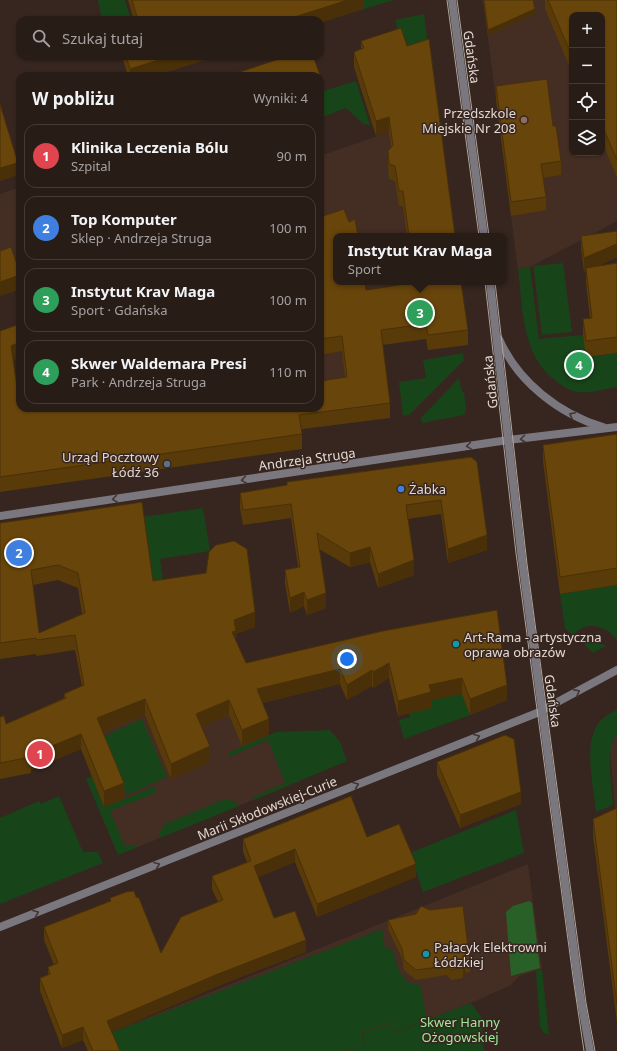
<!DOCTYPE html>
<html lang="pl">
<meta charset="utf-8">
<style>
body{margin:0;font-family:"Noto Sans",sans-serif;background:#302520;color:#f1f3f6}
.controls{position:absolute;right:12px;top:12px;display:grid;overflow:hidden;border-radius:8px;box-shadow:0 1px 3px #0004}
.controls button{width:36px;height:36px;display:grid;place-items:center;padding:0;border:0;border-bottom:1px solid #443a36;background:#281c17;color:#f1f3f6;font:20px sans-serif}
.you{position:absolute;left:347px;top:659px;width:14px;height:14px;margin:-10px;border:3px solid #fff;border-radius:50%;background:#1a73e8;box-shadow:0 0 0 6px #1a73e833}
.badge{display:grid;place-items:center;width:26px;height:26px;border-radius:50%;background:#b45309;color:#fff;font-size:13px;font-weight:700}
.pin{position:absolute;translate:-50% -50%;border:2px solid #fff;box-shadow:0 1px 4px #0006}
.popup{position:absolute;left:333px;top:233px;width:174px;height:52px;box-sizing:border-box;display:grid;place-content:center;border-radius:8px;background:#281c17;filter:drop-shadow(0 1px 3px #0005);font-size:13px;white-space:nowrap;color:#a5a1a1}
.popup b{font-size:15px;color:#f1f3f6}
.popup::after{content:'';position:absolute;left:50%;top:100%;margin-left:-8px;border:8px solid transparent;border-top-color:#281c17}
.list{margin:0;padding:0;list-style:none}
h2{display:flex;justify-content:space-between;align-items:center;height:52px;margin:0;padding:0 16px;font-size:17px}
h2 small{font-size:13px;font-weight:400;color:#a5a1a1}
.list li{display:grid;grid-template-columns:26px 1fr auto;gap:12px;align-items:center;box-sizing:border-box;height:64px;margin:0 8px 8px;padding:0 8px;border:1px solid #443a36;border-radius:12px}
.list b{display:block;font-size:15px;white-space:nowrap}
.list p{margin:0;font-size:13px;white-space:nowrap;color:#a5a1a1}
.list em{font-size:13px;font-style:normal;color:#a5a1a1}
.icon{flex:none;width:22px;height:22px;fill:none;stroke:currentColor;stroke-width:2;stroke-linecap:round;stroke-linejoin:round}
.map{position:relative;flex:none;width:617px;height:1051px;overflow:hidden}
.search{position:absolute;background:#281c17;box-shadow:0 1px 3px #0004;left:16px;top:16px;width:308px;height:44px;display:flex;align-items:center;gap:10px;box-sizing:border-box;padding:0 14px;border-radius:12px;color:#a5a1a1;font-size:15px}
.panel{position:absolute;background:#281c17;box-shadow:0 1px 3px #0004;left:16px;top:72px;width:308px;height:340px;border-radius:12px}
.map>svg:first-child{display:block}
</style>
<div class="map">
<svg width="617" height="1051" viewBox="0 0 617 1051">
<rect width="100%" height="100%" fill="#36261f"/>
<!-- built -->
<g fill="#442e23" fill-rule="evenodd">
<path d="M483,0H617V221L530,267L518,269ZM572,15H602V153H572Z"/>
<polygon points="389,132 453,236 336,236 336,282 459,282 360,325 372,420 299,430 320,408 320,156"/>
<polygon points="20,187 20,287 0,265 0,194"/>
<polygon points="233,650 290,785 123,853 71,723"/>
<polygon points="617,735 617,825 616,825 610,749 615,736"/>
<polygon points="528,864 542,969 519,976 511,985 471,1003 393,1033 390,1024 362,1034 365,1044 348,1051 114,1051 107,1034"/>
</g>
<!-- green -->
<g fill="#184419">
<polygon points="98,0 125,0 131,20 102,20"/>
<polygon points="361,0 394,0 364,9"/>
<polygon points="424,14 429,54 407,61 395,20"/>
<polygon points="356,81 370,125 363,124 346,108 320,118 320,92"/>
<polygon points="563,263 572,332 542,335 533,266"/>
<path d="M530,267L539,339L583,335L587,357L617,353V387C605,389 589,394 578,392C570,391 562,386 556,381C521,356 523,307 518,269Z"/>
<polygon points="463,353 464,360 409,415 403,416 399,382 426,378 423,360"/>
<polygon points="459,378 462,392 464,392 466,409 464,415 422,423 421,418"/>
<polygon points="203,508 210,551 160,559 165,595 153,596 142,517"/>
<path d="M617,585V640C606,625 586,620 573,635L565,629L560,594Z"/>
<polygon points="594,641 606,646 593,653 584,644"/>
<polygon points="462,693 470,715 404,739 399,720 410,717 409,713 429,701"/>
<path d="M617,710V735C605,744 612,790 613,805L596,812C594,788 584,749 596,727C600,719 609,713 617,710Z"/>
<polygon points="142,719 167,777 127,795 102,737"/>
<polygon points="330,730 340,742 347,761 254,800 253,797 285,783 268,740 229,757 228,753 276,732"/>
<polygon points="92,776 104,807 156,786 155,793 110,811 125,846 135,845 138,847 118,855 86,779"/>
<polygon points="59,796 83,852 98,852 103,863 0,904 0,818 39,801 41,804"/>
<polygon points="225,799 236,802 239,806 160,838 160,832 165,824"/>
<polygon points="516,810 524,853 423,892 410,853"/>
<polygon points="382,929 385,948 392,949 399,971 407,982 420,985 427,1019 394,1032 390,1022 361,1032 364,1044 345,1051 115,1051 108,1034"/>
<polygon points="542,969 549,1035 544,1033 540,1027 536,973 536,971"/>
<polygon points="471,1003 481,1017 484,1051 348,1051 365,1044 362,1033 390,1023 393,1033"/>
</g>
<!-- forest -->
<polygon fill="#286028" points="529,901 532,903 540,968 511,976 506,912 513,906"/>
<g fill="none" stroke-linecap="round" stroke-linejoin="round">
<!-- tertiary -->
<g stroke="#7b777f" stroke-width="8">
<polyline points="452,0 484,236"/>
<polyline points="490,282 522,560 580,995 590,1051"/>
<path d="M499,339C518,382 559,414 603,427"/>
<polyline points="0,516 508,440 617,427"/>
<polyline points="0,927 537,713 617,670"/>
</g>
<!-- tram -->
<g stroke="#b0a49e" stroke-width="1">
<polyline points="447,0 479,236"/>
<polyline points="457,0 489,236"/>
<polyline points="485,282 516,553 573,977 584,1051"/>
<polyline points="495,282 527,564 586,1003 595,1051"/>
</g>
</g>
<!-- wall -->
<g fill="#593b09" fill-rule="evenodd">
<polygon points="128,0 364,0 364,9 320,20 134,20"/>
<polygon points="483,0 533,0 535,14 488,35"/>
<polygon points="545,0 617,0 617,177 602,142 602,15 572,15 572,72 545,9"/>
<polygon points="361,41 455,236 407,236 403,206 399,206 395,181 389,179 388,166 388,151 391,147 389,132 376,136 354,67 354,52 361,49"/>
<polygon points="122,56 217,56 154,76 128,76"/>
<polygon points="496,86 553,126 561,161 561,175 543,178 546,197 546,210 511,216 496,100"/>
<polygon points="320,207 323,216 366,290 404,284 404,282 461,282 468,330 468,345 428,350 426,339 382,345 390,403 390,418 301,429 302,434 302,449 0,492 0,331 20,324 20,357 13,360 20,408 320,408 345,377 342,351 320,355"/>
<polygon points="581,236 617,257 598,266 617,263 617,353 586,357 583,335 583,319 590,318 586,283 586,271 584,272 581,249"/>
<polygon points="617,434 617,585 560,594 543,461 543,445"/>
<polygon points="471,457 487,550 448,563 441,514 408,519 414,575 378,588 370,562 350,567 319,549 326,608 307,615 304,606 290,613 285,584 285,570 298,567 291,518 243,525 240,508 240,493 287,485 287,482"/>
<path d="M0,523L153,581L255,627L236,634V642L246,663L383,631L507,700L470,715L462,694L431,700V708L398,716L389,678L373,688L372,686L347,700L340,684L262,703L269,735L242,746L229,715L201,727L210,762L171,779L145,715L103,732L124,799L104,807L81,749L31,770V773L0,779V717L6,724L64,698V694L82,686L75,650L36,656V654L0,659ZM58,580L78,588L82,614L39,633L33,585Z"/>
<polygon points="437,762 521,804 460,828 437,775"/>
<polygon points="617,808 617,1022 593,836 593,819"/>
<polygon points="367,837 416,877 317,917 295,862 258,877 274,918 306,952 218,986 111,1032 120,1051 88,1051 83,1040 62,1048 40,991 40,978 48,975 48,967 54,965 44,940 44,927 110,901 110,898 161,953 218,902 212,889 212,876 247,862 243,852 243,839"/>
<polygon points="388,920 470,963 470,972 465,973 463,978 451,980 447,975 416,980 404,970 402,958 388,929"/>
</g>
<!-- shaded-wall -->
<g fill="#493008">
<polygon points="348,0 364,0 364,9 320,23 320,20 285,20"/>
<polygon points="535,9 535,14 488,35 488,30"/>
<polygon points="171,56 217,56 154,76 130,76 130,69"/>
<polygon points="389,117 389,132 376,136 376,121"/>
<polygon points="18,163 18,175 0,181 0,168"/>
<polygon points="617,244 617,257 586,271 586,268 586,271 584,272 584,258"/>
<polygon points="20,275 20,290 0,296 0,282"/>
<polygon points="20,342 20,357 11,361 11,346"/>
<polygon points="487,535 487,550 448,563 448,549"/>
<polygon points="370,547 370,562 350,567 350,553"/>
<polygon points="414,560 414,575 378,588 378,574"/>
<polygon points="304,592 304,606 290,613 290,598"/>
<polygon points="326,593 326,608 307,615 307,600"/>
<polygon points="255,612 255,627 236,634 236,646 232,632 234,620"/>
<polygon points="389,663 389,678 373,688 373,672"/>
<polygon points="340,669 340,684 257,704 257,689"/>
<polygon points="372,670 372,686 347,700 347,685"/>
<polygon points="462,678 462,694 431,700 431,708 398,716 398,701 429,685"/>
<polygon points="507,685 507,700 470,715 470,699"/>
<polygon points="145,699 145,715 97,734 97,718"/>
<polygon points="229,700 229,715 196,729 196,714"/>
<polygon points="269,719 269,735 242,746 242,730"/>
<polygon points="81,734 81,749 31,770 30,755"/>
<polygon points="210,746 210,762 171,779 171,764"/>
<polygon points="124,783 124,799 104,807 104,791"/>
<polygon points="521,792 521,804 460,828 460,815"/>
<polygon points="295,849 295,862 254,879 254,866"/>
<polygon points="416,864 416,877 317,917 317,904"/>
<polygon points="306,940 306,952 218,986 107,1034 107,1021 218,974"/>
<polygon points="465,964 465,973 463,978 463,968"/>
<polygon points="83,1027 83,1040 62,1048 62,1035"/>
</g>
<!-- building -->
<g fill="#68450b" stroke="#493008" fill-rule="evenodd">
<polygon points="132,0 348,0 285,20 138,20"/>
<polygon points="484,0 533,0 535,9 488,30"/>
<polygon points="548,0 617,0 617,160 602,125 602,15 572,15 572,56"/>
<polygon points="401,28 407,46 429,39 455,236 409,236 403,191 399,191 395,166 389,164 388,151 393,145 389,117 376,121 354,52 364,48 361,41"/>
<polygon points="126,56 171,56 130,69"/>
<polygon points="288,56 313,56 320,75 316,76 228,76"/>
<polygon points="547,79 553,126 556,126 561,161 541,164 546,197 511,202 496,86"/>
<polygon points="0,104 18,163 0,168"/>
<polygon points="320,207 323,216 344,209 349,222 355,219 358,236 336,236 336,282 365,282 366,290 406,284 406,282 461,282 468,330 428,335 426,324 381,330 390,403 299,415 302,434 0,477 0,331 20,324 20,342 11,346 17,387 20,387 20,408 320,408 320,381 347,377 342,336 320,339"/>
<polygon points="617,231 617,244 584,258 581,236"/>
<polygon points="11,247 20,273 20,275 0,282 0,251"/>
<polygon points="617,263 617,337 586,341 583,319 592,318 586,268"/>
<polygon points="617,434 617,568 560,577 543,445"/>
<polygon points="471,457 477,462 487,535 448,549 441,500 406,505 414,560 378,574 370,547 350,553 317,533 326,593 307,600 304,592 290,598 285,570 300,567 291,504 243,510 240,493 287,485 287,482"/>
<path d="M142,502L153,581L206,573L209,552L216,545L234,541L247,549L255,612L234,620L236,631L232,632L246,663L383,631L497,610L507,685L470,699L462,678L429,685L431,692L398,701L389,663L373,672L372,670L347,685L340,669L257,689L269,719L242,730L229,700L196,714L210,746L171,764L145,699L97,718L124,783L104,791L81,734L30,755L31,757L0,763V717L4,716L6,724L66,698L64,694L84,685L75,635L36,640V638L0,643V523L69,513ZM58,565L78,573L85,613L39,633L31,570Z"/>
<polygon points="505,735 514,739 521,792 460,815 437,762"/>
<polygon points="351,796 367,837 399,824 416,864 317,904 295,849 254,866 274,918 295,911 306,940 218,974 107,1021 120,1051 93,1051 83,1027 62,1035 40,978 50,974 48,967 58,963 44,927 111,901 110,898 126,892 134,891 136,897 139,898 161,953 181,917 223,900 212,876 251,861 243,839"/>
<polygon points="617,808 617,1005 593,819"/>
<polygon points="421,906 430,910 463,906 470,963 465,964 463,968 451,970 447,966 416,970 404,960 402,949 388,920 416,914"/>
</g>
<!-- one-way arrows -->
<defs><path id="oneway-chevron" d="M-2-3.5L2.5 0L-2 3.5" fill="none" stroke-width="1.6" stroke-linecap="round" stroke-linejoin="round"/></defs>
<g stroke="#443632">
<use href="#oneway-chevron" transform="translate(572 415) rotate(-154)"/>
<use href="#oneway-chevron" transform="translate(523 439) rotate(173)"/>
<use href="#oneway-chevron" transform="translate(469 446) rotate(171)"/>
<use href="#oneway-chevron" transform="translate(244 480) rotate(171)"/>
<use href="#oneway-chevron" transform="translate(115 499) rotate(172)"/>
<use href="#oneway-chevron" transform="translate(577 692) rotate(-28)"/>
<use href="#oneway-chevron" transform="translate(477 737) rotate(-22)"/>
<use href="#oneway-chevron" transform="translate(356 785) rotate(-22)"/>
<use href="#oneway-chevron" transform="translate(157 865) rotate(-22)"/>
<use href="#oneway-chevron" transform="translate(36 913) rotate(-22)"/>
</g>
<!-- markers -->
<circle fill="#8d6e63" stroke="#36261f" stroke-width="1.5" cx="524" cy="120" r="4"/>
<circle fill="#5c6f8a" stroke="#36261f" stroke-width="1.5" cx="167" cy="464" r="4"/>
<circle fill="#3f7fe0" stroke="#36261f" stroke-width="1.5" cx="401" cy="489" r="4"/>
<g fill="#0f9aa8" stroke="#36261f" stroke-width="1.5">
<circle cx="456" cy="644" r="4"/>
<circle cx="426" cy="954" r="4"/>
</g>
<g text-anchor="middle" stroke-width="3" stroke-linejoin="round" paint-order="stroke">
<!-- street labels -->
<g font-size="13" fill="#e3d8d3" stroke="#36261f">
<text transform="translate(472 57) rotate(82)" y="5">Gdańska</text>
<text transform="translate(490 382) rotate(-96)" y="5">Gdańska</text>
<text transform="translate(307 459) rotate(-8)" y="5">Andrzeja Struga</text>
<text transform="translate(553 701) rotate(82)" y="5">Gdańska</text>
<text transform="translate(267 808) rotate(-22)" y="5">Marii Skłodowskiej-Curie</text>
</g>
<!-- poi labels -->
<g font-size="13" fill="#e3d8d3" stroke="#36261f" text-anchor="start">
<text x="516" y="118" text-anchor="end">Przedszkole<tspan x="516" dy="15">Miejskie Nr 208</tspan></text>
<text x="159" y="462" text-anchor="end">Urząd Pocztowy<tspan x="159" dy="15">Łódź 36</tspan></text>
<text x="409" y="494">Żabka</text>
<text x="464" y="642">Art-Rama - artystyczna<tspan x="464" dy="15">oprawa obrazów</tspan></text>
<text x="434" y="952">Pałacyk Elektrowni<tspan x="434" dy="15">Łódzkiej</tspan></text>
</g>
<!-- park labels -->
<g font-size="13" fill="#9dec9b" stroke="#36261f">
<text x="460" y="1027">Skwer Hanny<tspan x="460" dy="15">Ożogowskiej</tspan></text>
</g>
</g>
</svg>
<div class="controls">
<button>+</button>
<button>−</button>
<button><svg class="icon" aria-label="locate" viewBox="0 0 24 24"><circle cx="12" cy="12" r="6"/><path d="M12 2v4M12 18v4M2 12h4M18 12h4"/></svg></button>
<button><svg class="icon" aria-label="layers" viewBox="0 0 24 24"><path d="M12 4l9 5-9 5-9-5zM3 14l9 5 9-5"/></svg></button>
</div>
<div class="you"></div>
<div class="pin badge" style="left:40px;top:754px;background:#e0444e">1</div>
<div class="pin badge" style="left:19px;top:553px;background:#3f7fe0">2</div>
<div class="pin badge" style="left:420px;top:313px;background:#2e9e5b">3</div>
<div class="popup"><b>Instytut Krav Maga</b>Sport</div>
<div class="pin badge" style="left:579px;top:365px;background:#2e9e5b">4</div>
<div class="search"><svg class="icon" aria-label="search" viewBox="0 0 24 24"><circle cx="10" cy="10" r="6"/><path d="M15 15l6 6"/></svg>Szukaj tutaj</div>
<section class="panel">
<h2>W pobliżu<small>Wyniki: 4</small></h2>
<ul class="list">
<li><span class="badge" style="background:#e0444e">1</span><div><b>Klinika Leczenia Bólu</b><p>Szpital</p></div><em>90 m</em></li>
<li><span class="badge" style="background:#3f7fe0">2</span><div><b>Top Komputer</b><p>Sklep · Andrzeja Struga</p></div><em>100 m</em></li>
<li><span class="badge" style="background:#2e9e5b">3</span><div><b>Instytut Krav Maga</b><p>Sport · Gdańska</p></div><em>100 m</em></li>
<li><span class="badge" style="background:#2e9e5b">4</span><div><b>Skwer Waldemara Presi</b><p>Park · Andrzeja Struga</p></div><em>110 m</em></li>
</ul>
</section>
</div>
